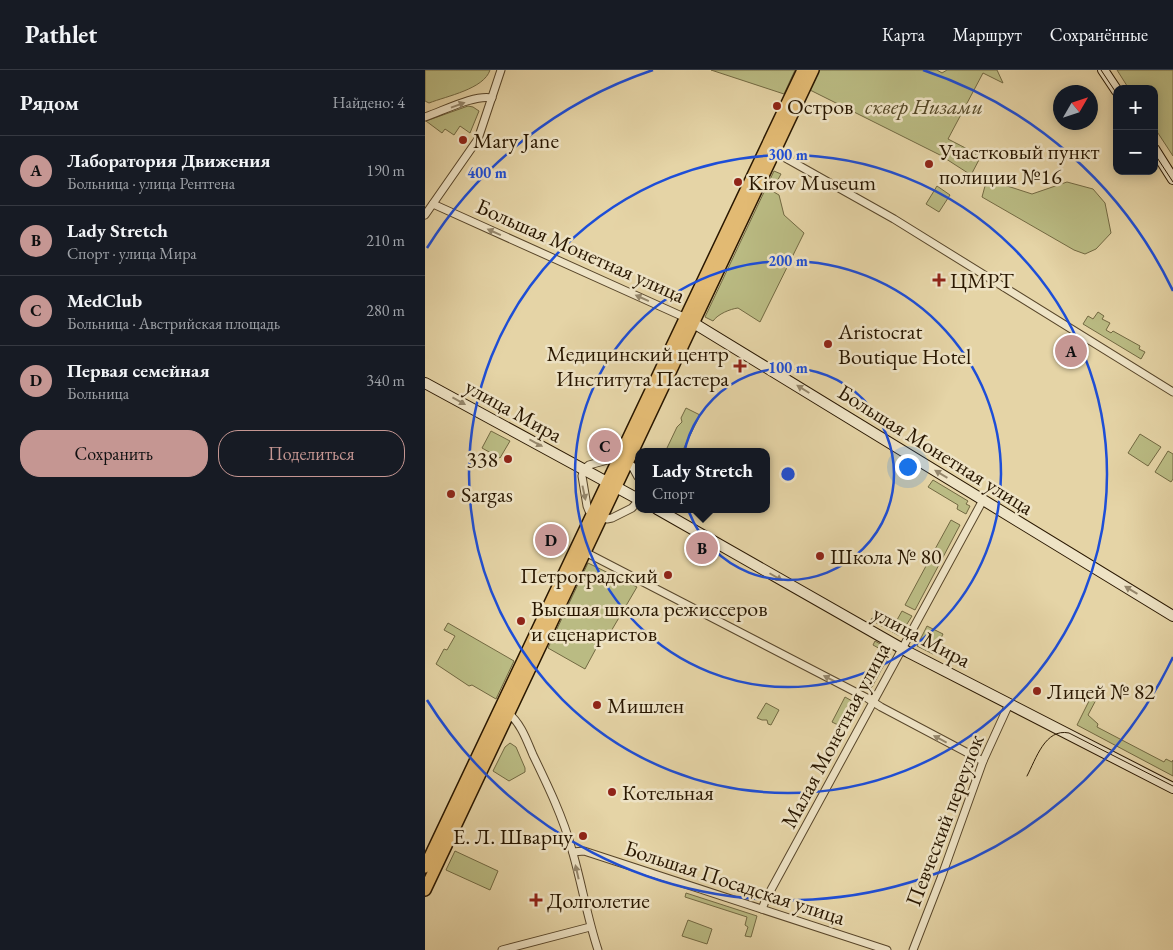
<!DOCTYPE html>
<html lang="ru">
<meta charset="utf-8">
<style>
body{margin:0;font-family:"EB Garamond",serif;background:#242831;color:#f1f3f6}
.controls{position:absolute;right:15px;top:15px;display:grid;overflow:hidden;border-radius:10px;box-shadow:0 2px 12px #0003}
.controls button{width:45px;height:45px;display:grid;place-items:center;padding:0;border:0;border-bottom:1px solid #363941;background:#171b24;color:#f1f3f6;font:25px sans-serif}
.compass{position:absolute;left:628px;top:15px;width:45px;height:45px;border-radius:50%;background:#171b24;box-shadow:0 2px 12px #0003;rotate:51deg}
.you{position:absolute;left:482px;top:396px;width:18px;height:18px;margin:-12px;border:4px solid #fff;border-radius:50%;background:#1a73e8;box-shadow:0 0 0 8px #1a73e833}
.badge{display:grid;place-items:center;width:32px;height:32px;border-radius:50%;background:#c59692;color:#111;font-size:16px;font-weight:700}
.pin{position:absolute;translate:-50% -50%;border:2px solid #fff;box-shadow:0 1px 5px #0006}
.popup{position:absolute;left:210px;top:378px;width:135px;height:65px;box-sizing:border-box;display:grid;place-content:center;border-radius:10px;background:#171b24;filter:drop-shadow(0 1px 4px #0005);font-size:16px;white-space:nowrap;color:#9ea1a6}
.popup b{font-size:19px;color:#f1f3f6}
.popup::after{content:'';position:absolute;left:50%;top:100%;margin-left:-10px;border:10px solid transparent;border-top-color:#171b24}
.list{margin:0;padding:0;list-style:none}
h2{display:flex;justify-content:space-between;align-items:center;height:65px;margin:0;padding:0 20px;font-size:21px}
h2 small{font-size:16px;font-weight:400;color:#9ea1a6}
.list li{display:grid;grid-template-columns:32px 1fr auto;gap:15px;align-items:center;box-sizing:border-box;height:70px;padding:0 20px;border-top:1px solid #363941}
.list b{display:block;font-size:19px;white-space:nowrap}
.list p{margin:0;font-size:16px;white-space:nowrap;color:#9ea1a6}
.list em{font-size:16px;font-style:normal;color:#9ea1a6}
.actions{display:flex;gap:10px;padding:15px 20px}
.actions a{flex:1;padding:11px 0;border:1px solid #c59692;border-radius:20px;text-align:center;font-size:18px;color:#c59692}
.actions .main{background:#c59692;color:#111}
.map{position:relative;flex:none;width:748px;height:880px;overflow:hidden}
header{display:flex;align-items:center;gap:30px;box-sizing:border-box;height:70px;padding:0 25px;background:#171b24;border-bottom:1px solid #363941}
header strong{font-size:24px}
nav{display:flex;gap:28px;margin-inline-start:auto;font-size:18px}
main{display:flex}
aside{flex:1;background:#171b24}
.map>svg:first-child{display:block}
</style>
<header>
<strong>Pathlet</strong>
<nav><a>Карта</a><a>Маршрут</a><a>Сохранённые</a></nav>
</header>
<main>
<aside>
<h2>Рядом<small>Найдено: 4</small></h2>
<ul class="list">
<li><span class="badge">A</span><div><b>Лаборатория Движения</b><p>Больница · улица Рентгена</p></div><em>190 m</em></li>
<li><span class="badge">B</span><div><b>Lady Stretch</b><p>Спорт · улица Мира</p></div><em>210 m</em></li>
<li><span class="badge">C</span><div><b>MedClub</b><p>Больница · Австрийская площадь</p></div><em>280 m</em></li>
<li><span class="badge">D</span><div><b>Первая семейная</b><p>Больница</p></div><em>340 m</em></li>
</ul>
<div class="actions"><a class="main">Сохранить</a><a>Поделиться</a></div>
</aside>
<div class="map">
<svg width="748" height="880" viewBox="0 0 748 880">
<rect width="100%" height="100%" fill="#e5d4a6"/>
<filter id="stains"><feTurbulence type="fractalNoise" baseFrequency=".004" numOctaves="4"/><feColorMatrix values="0 0 0 0 .2 0 0 0 0 .09 0 0 0 0 .02 0 0 0 .5 -.17"/></filter>
<radialGradient id="worn" r=".72"><stop offset=".6" stop-color="#630" stop-opacity="0"/><stop offset="1" stop-color="#630" stop-opacity=".3"/></radialGradient>
<!-- green -->
<g fill="#babb83" stroke="#726942">
<path d="M0,0H65C59,19 22,26 4,33L0,31Z"/>
<polygon points="286,0 370,0 359,24"/>
<polygon points="394,0 512,0 517,3 522,0 572,0 578,13 558,3 523,69 556,86 546,105 515,85 385,20"/>
<polygon points="692,0 748,0 748,86 729,57 729,19 704,19"/>
<polygon points="43,36 48,37 54,41 45,63 35,56 29,65 20,59 17,63 1,51"/>
<path d="M349,101L356,104L347,121L354,125L359,145L379,163L335,252L313,238C305,239 293,244 288,251L280,247Z"/>
<polygon points="642,112 668,119 680,133 686,163 671,179 660,184 649,180 557,127 560,116 573,113 607,124"/>
<polygon points="512,116 525,125 514,142 501,134"/>
<polygon points="673,242 679,246 677,249 685,253 681,260 686,263 688,261 715,276 714,279 720,282 716,289 658,254 663,246 668,249"/>
<polygon points="52,317 61,322 60,325 80,332 73,339 48,326"/>
<polygon points="261,338 275,345 257,382 242,381 242,378 252,357 257,352 256,348"/>
<polygon points="66,361 85,371 75,388 57,378"/>
<polygon points="715,364 736,377 723,396 703,383"/>
<polygon points="743,381 748,384 748,409 746,412 730,402"/>
<polygon points="508,410 543,431 541,434 545,436 541,444 532,439 533,435 503,417"/>
<polygon points="526,450 535,455 490,540 480,535 501,496 500,494 507,481 509,481"/>
<polygon points="163,493 212,517 185,563 181,560 160,599 123,578"/>
<polygon points="477,541 487,546 475,565 473,565 446,550 447,548 463,556 464,555 468,557"/>
<polygon points="23,553 89,591 71,629 47,615 44,616 11,594 19,579 22,580 30,566 19,560"/>
<polygon points="502,556 518,564 508,584 492,576"/>
<polygon points="450,571 462,578 465,584 447,617 444,619 438,616 457,580 448,575"/>
<polygon points="667,625 672,628 663,645 673,654 672,657 739,692 741,689 747,692 748,690 748,706 652,655"/>
<polygon points="420,627 436,636 423,660 407,652"/>
<polygon points="341,633 354,640 346,655 343,654 342,650 337,650 332,648"/>
<polygon points="85,673 91,677 100,698 100,702 84,711 68,701 80,677"/>
<polygon points="30,781 73,801 65,820 21,800"/>
<polygon points="261,823 332,846 326,867 320,866 323,857 320,855 322,847 260,827"/>
<polygon points="263,850 287,859 282,874 257,866"/>
</g>
<g fill="none" stroke-linecap="round" stroke-linejoin="round">
<defs>
<g id="street">
<path d="M0,47C18,41 50,24 67,28"/>
<polyline points="348,81 469,149 748,322"/>
<polyline points="8,134 261,248"/>
<polyline points="0,145 53,69 76,0"/>
<polyline points="213,407 207,396 190,388 164,395 159,399 157,406 162,436 164,441 177,447 182,449 187,448 207,438 213,431"/>
<polyline points="160,482 442,628 456,637 558,691"/>
<path d="M83,643C96,653 102,671 108,685C123,716 138,747 147,780C157,814 162,847 173,880"/>
<polyline points="148,782 159,781 462,880"/>
<polyline points="337,839 341,829 558,430"/>
<polyline points="77,880 165,857"/>
<polyline points="488,880 516,808 558,691 584,634"/>
</g>
<g id="secondary">
<polyline points="678,0 692,21"/>
<polyline points="729,79 748,109"/>
<polyline points="262,249 748,546"/>
<polyline points="0,313 213,429"/>
<polyline points="232,439 483,582 748,718"/>
</g>
<g id="primary">
<polyline points="0,797 378,0"/>
<polyline points="0,820 388,0"/>
</g>
</defs>
<!-- street casing -->
<use href="#street" stroke="#58462a" stroke-width="9"/>
<!-- secondary casing -->
<use href="#secondary" stroke="#291700" stroke-width="12"/>
<!-- primary casing -->
<use href="#primary" stroke="#291700" stroke-width="14"/>
<!-- street -->
<use href="#street" stroke="#eee3c5" stroke-width="7"/>
<!-- secondary -->
<use href="#secondary" stroke="#eee3c5" stroke-width="10"/>
<!-- primary -->
<use href="#primary" stroke="#e2ba73" stroke-width="11"/>
<!-- tram -->
<g stroke="#291700" stroke-width="1">
<polyline points="676,0 692,24"/>
<polyline points="729,83 748,112"/>
<path d="M602,706C611,689 620,658 644,663L748,716"/>
</g>
</g>
<!-- one-way arrows -->
<defs><path id="oneway-solid" d="M-6-.8H1V-3.2L6.5 0L1 3.2V.8H-6Z" transform="scale(1.25)"/></defs>
<g fill="#95876c">
<use href="#oneway-solid" transform="translate(33 35) rotate(-20)"/>
<use href="#oneway-solid" transform="translate(69 162) rotate(-156)"/>
<use href="#oneway-solid" transform="translate(217 228) rotate(-156)"/>
<use href="#oneway-solid" transform="translate(378 319) rotate(-148)"/>
<use href="#oneway-solid" transform="translate(34 331) rotate(29)"/>
<use href="#oneway-solid" transform="translate(111 373) rotate(28)"/>
<use href="#oneway-solid" transform="translate(516 404) rotate(-149)"/>
<use href="#oneway-solid" transform="translate(159 423) rotate(78)"/>
<use href="#oneway-solid" transform="translate(351 507) rotate(30)"/>
<use href="#oneway-solid" transform="translate(706 520) rotate(-149)"/>
<use href="#oneway-solid" transform="translate(405 609) rotate(-153)"/>
<use href="#oneway-solid" transform="translate(515 669) rotate(-152)"/>
<use href="#oneway-solid" transform="translate(152 802) rotate(-103)"/>
</g>
<!-- distance rings -->
<g fill="none" stroke="#1d4ed8" stroke-width="2.5">
<circle cx="363" cy="404" r="106"/>
<circle cx="363" cy="404" r="213"/>
<circle cx="363" cy="404" r="319"/>
<path d="M748 587A426 426 0 0 1 2 630M2 178A426 426 0 0 1 228 0M498 0A426 426 0 0 1 748 221"/>
</g>
<!-- markers -->
<g fill="#8f2418" stroke="#eee3c5" stroke-width="2">
<circle cx="352" cy="36" r="5"/>
<circle cx="38" cy="70" r="5"/>
<circle cx="504" cy="94" r="5"/>
<circle cx="313" cy="112" r="5"/>
<path d="M511.5 202.5h5v5h5v5h-5v5h-5v-5h-5v-5h5z"/>
<circle cx="403" cy="274" r="5"/>
<path d="M312.5 288.5h5v5h5v5h-5v5h-5v-5h-5v-5h5z"/>
<circle cx="83" cy="389" r="5"/>
<circle cx="26" cy="424" r="5"/>
<circle cx="395" cy="486" r="5"/>
<circle cx="243" cy="505" r="5"/>
<circle cx="96" cy="551" r="5"/>
<circle cx="612" cy="621" r="5"/>
<circle cx="172" cy="635" r="5"/>
<circle cx="187" cy="722" r="5"/>
<circle cx="158" cy="766" r="5"/>
<path d="M108.5 822.5h5v5h5v5h-5v5h-5v-5h-5v-5h5z"/>
</g>
<g text-anchor="middle" stroke-width="5" stroke-linejoin="round" paint-order="stroke">
<!-- poi labels -->
<g font-size="22" fill="#291700" stroke="#eee3c5" text-anchor="start">
<text x="362" y="44">Остров</text>
<text x="48" y="78">Mary Jane</text>
<text x="514" y="89">Участковый пункт<tspan x="514" dy="25">полиции №16</tspan></text>
<text x="323" y="120">Kirov Museum</text>
<text x="525" y="218">ЦМРТ</text>
<text x="413" y="269">Aristocrat<tspan x="413" dy="25">Boutique Hotel</tspan></text>
<text x="304" y="291" text-anchor="end">Медицинский центр<tspan x="304" dy="25">Института Пастера</tspan></text>
<text x="73" y="397" text-anchor="end">338</text>
<text x="36" y="432">Sargas</text>
<text x="405" y="494">Школа № 80</text>
<text x="233" y="513" text-anchor="end">Петроградский</text>
<text x="106" y="546">Высшая школа режиссеров<tspan x="106" dy="25">и сценаристов</tspan></text>
<text x="622" y="629">Лицей № 82</text>
<text x="182" y="643">Мишлен</text>
<text x="197" y="730">Котельная</text>
<text x="148" y="774" text-anchor="end">Е. Л. Шварцу</text>
<text x="122" y="838">Долголетие</text>
</g>
<!-- park labels -->
<g font-size="22" font-style="italic" fill="#544827" stroke="#eee3c5">
<text x="499" y="44">сквер Низами</text>
</g>
<!-- street labels -->
<g font-size="22" fill="#291700" stroke="#eee3c5">
<text transform="translate(156 180) rotate(24)" y="8">Большая Монетная улица</text>
<text transform="translate(89 340) rotate(29)" y="8">улица Мира</text>
<text transform="translate(511 379) rotate(32)" y="8">Большая Монетная улица</text>
<text transform="translate(497 566) rotate(28)" y="8">улица Мира</text>
<text transform="translate(410 665) rotate(-62)" y="8">Малая Монетная улица</text>
<text transform="translate(519 750) rotate(-69)" y="8">Певческий переулок</text>
<text transform="translate(310 812) rotate(18)" y="8">Большая Посадская улица</text>
</g>
</g>
<circle cx="363" cy="404" r="8" fill="#1d4ed8" stroke="#eee3c5" stroke-width="2.5"/>
<g font-size="15" text-anchor="middle" font-weight="bold" fill="#1d4ed8" stroke="#eee3c5" stroke-width="5" stroke-linejoin="round" paint-order="stroke">
<text x="363" y="90">300 m</text>
<text x="62" y="108">400 m</text>
<text x="363" y="196">200 m</text>
<text x="363" y="303">100 m</text>
</g>
<rect width="100%" height="100%" filter="url(#stains)"/>
<rect width="100%" height="100%" fill="url(#worn)"/>
</svg>
<div class="controls">
<button>+</button>
<button>−</button>
</div>
<svg class="compass" viewBox="-18 -18 36 36"><path d="M0-13l5 13h-10z" fill="#e53935"/><path d="M0 13l5-13h-10z" fill="#9ea1a6"/></svg>
<div class="you"></div>
<div class="pin badge" style="left:646px;top:281px">A</div>
<div class="pin badge" style="left:277px;top:478px">B</div>
<div class="popup"><b>Lady Stretch</b>Спорт</div>
<div class="pin badge" style="left:180px;top:376px">C</div>
<div class="pin badge" style="left:126px;top:470px">D</div>
</div>
</main>
